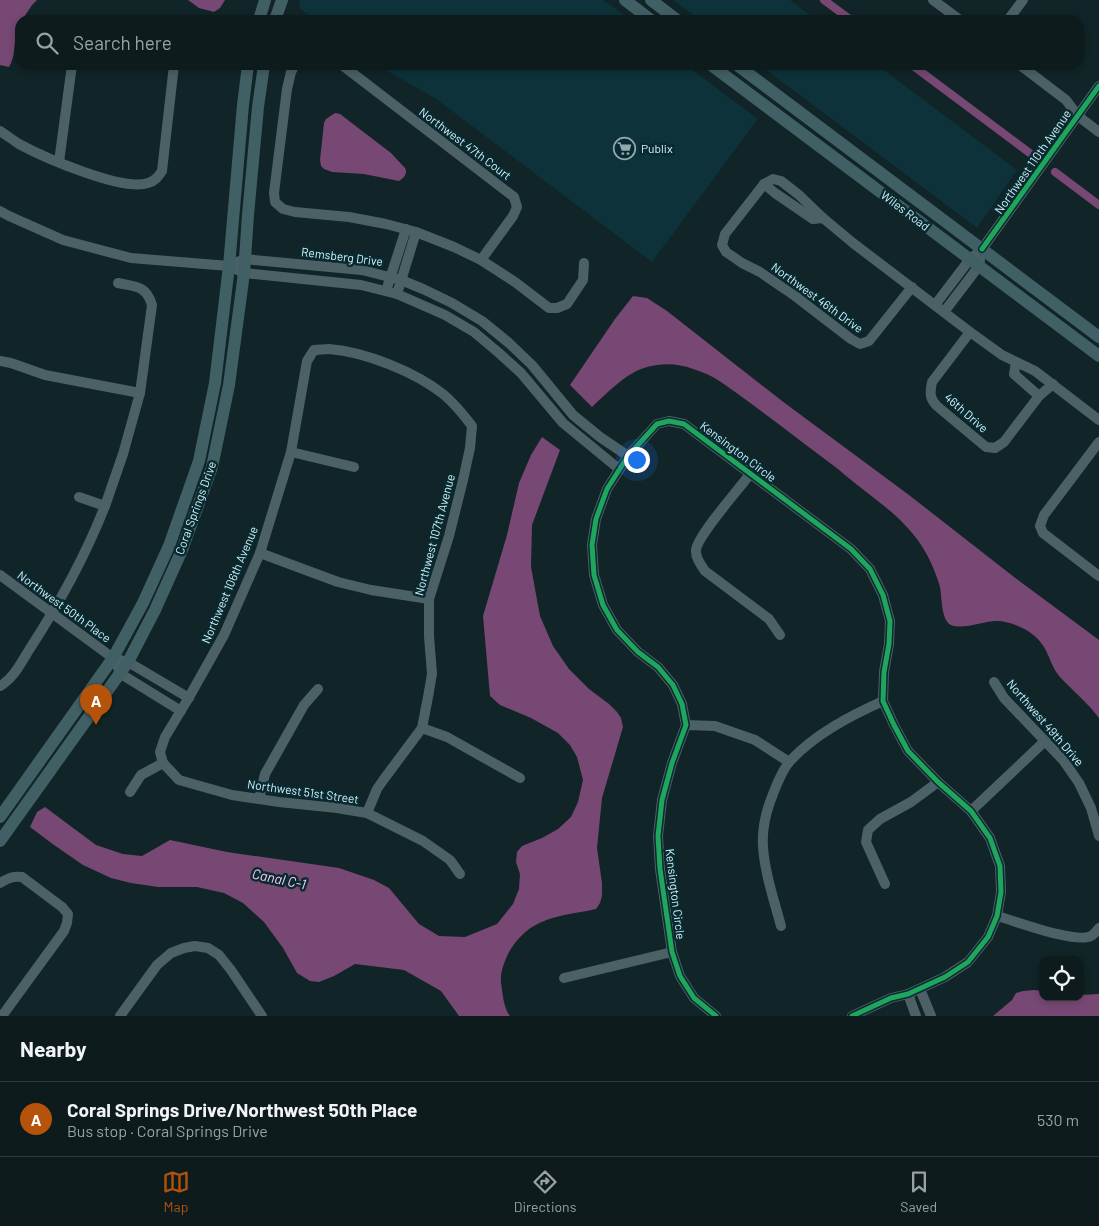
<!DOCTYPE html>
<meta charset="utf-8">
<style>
body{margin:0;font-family:Barlow,sans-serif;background:#162426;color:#f1f3f6}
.controls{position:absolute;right:15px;bottom:15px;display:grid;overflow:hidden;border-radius:10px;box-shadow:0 2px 8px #0003}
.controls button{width:45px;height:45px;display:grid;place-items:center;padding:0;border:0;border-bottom:1px solid #2d393b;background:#0d1b1d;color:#f1f3f6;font:25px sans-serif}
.you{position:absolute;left:636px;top:459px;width:18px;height:18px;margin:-12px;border:4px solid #fff;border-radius:50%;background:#1a73e8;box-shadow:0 0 0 8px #1a73e833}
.badge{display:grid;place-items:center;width:32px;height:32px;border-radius:50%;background:#b45309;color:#fff;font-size:16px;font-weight:700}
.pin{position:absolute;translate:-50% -41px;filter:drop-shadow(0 1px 2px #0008)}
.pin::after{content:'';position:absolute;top:26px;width:18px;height:15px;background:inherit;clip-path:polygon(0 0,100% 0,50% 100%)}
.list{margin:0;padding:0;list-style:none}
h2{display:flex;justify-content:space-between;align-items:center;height:65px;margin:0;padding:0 20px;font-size:21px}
h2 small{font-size:16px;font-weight:400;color:#9aa1a4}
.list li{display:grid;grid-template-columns:32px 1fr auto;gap:15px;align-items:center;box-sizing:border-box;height:75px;padding:0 20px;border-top:1px solid #2d393b}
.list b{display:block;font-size:19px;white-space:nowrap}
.list p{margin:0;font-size:16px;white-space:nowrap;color:#9aa1a4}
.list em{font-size:16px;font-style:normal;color:#9aa1a4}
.icon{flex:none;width:28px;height:28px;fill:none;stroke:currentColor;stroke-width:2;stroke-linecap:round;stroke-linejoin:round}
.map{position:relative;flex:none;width:1099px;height:1016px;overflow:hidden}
.search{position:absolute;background:#0d1b1d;box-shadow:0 2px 8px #0003;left:15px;right:15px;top:15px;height:55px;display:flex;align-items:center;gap:12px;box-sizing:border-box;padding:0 18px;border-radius:15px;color:#9aa1a4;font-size:19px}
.sheet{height:140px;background:#0d1b1d}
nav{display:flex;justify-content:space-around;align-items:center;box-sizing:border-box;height:70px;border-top:1px solid #2d393b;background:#0d1b1d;font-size:14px;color:#9aa1a4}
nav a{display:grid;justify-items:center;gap:2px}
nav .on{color:#b45309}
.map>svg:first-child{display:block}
</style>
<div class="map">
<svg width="1099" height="1016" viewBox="0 0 1099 1016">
<rect width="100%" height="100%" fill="#112427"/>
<!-- built -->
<g fill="#0d3239">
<polygon points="300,0 603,0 631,20 316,20 299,8"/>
<polygon points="673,0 790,0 817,20 700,20"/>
<polygon points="377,65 686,65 758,119 652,262 436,99"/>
<polygon points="760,65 877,65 1017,170 977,228"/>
</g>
<!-- water -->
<g fill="#774873">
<path d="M0,0H37L32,5L22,20H20C20,25 18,27 17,31C13,44 16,56 9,67L0,65Z"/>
<polygon points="188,0 225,0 220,8 214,12 199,8"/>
<path d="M335,113L340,114L391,153L405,168C408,173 404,178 399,181L364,174L332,172L324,169L321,166L320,160L324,123L326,119Z"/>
<path d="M633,296L647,298L667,311L782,401L909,495L1014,577L1099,640V718C1087,702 1073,691 1060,677C1052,668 1050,657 1044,647C1038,637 1028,630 1018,626C1012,623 1002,621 996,621C984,621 957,632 948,623C941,615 942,597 940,587C938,580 935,572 932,565C912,519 873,500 838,469C806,445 775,421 742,397C725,385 714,375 693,369C677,363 660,363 644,368C625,374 606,394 592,407L570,385L615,319Z"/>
<path d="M542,437L560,450L532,525L531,567L540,616L553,646L569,669L589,689L609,704L617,712L621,718L623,727L602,798L597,848L602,883V896L600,903L596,909C559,917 529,916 508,954C504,963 500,973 501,983C503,994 503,1007 510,1016H459L441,991L404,970L355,964L334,976L319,982L310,981L297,973L283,948L264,922L243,903L224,893L197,887H158L131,883L111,878L83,865L54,845L30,827L37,812L45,807L96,845L123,854L142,856L170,840L227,852L339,868L374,880L389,888L419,924L439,936L465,937L497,924L513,904L519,889L520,874L516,862L517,852L522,846L542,838L558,829L571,817L578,802L583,780L577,757L570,745L558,733L531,718L500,705L490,696L483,616L507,535L519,483L531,455Z"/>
<polygon points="1034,990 1043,991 1043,997 1080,997 1080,995 1099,994 1099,1016 993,1016 1012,1000 1016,993 1023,991"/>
</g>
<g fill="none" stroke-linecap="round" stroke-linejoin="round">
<!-- canal -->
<g stroke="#774873" stroke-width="8">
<polyline points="824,0 851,20"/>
<polyline points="912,65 1031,154"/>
<polyline points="1055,172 1099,205"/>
</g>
<!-- minor -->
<g stroke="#4b6166" stroke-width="10">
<polyline points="933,0 960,20"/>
<polyline points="1008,20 1023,0"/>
<polyline points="295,65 291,72 287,89 274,193 275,202 283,209 295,212 349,217 386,224 416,232 454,247 481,260 515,282 549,308 557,308 567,304 583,280 584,263"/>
<polyline points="342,65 514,197 517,207 513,216 481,260"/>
<polyline points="1020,65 1066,100 1078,116 1099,132"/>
<path d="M0,131C6,135 13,140 19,144C43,157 123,192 148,183C155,181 158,177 162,171L174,65"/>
<polyline points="59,162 72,65"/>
<polyline points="764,184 775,193 813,219 823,218"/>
<polyline points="0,211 9,216 63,240 131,258 229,266 244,273 361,285 397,294 445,315 474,332 499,353 521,373 563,423 619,469"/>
<polyline points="229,266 244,259 362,270 401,280 423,289 452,303 482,321 509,343 532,365 573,415 600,437 628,456"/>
<polyline points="912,287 869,341 860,344 851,339 795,296 760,272 742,263 726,252 722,245 725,234 764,184 773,179 781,181 799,195 823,218 853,243 970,332 1002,355 1035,371 1099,420"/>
<polyline points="386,291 406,229"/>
<polyline points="397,294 416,232"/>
<polyline points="935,305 970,259 982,249 1099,86"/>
<polyline points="944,312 979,266 980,260"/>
<path d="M970,332L932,382C930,392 929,398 937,406L986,447L995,448L1004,442L1039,396L1053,384"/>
<polyline points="0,361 11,363 45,375 140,393"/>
<polyline points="1016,362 1014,374 1039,396"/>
<polyline points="1099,442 1044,515 1040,526 1043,533 1099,576"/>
<polyline points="291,452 354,467"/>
<path d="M750,474C740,488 697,536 696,550C695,557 701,565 705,571L769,619L780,635"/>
<path d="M79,497L105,506L123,454L140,393L152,305C146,285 136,287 118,283"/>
<polyline points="260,553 338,582 371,590 429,599"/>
<polyline points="0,575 113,658 128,662 189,698"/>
<polyline points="118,668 121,674 181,711"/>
<polyline points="994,682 1004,698 1063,760 1079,783 1091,808 1099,836"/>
<path d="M0,686C13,679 21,663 29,650C59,604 85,557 105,506"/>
<polyline points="686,725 715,726 755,740 789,762"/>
<polyline points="422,728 447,737 520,778"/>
<polyline points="130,792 141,775 163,763"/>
<polyline points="259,799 265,774 304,705 318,689"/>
<polyline points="971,811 1045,741"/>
<path d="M367,813L377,789L384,779L422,728L428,697L432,674L429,636V599L449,536L463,480L470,448L472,426C463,414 454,403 443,394C415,372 366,352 329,349C324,349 319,350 314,350L307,361L291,452L260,553L224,635L188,699L165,737L160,752L163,763L179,780L232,795L279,802L337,808L367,813L423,841L450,860L460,874"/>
<path d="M0,883C8,878 13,876 22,877L62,907L68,914L67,923L64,931L2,1016"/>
<polyline points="885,884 866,842 868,830 880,819 911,802 938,782"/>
<path d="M997,916C1016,921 1075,944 1091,936C1094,935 1097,930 1099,928"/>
<path d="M781,926C774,900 765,874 763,847C762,832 765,816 770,802C774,791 783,769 790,761C815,734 850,716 883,701"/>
<polyline points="564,978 672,952"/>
<polyline points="920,989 931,1016"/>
<polyline points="908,994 916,1016"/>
<polyline points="120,1016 157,965 171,953 184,948 195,946 208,948 219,955 231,970 262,1016"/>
<polyline points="716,1016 694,998 680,976 672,952 660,869 658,836 662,800 672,763 686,725 682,704 673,685 658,667 638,652 617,630 603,605 594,575 592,545 596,519 607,489 628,456 657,424 669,421 684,424 851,549 870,569 883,595 890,621 889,644 884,672 883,701 894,725 908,751 938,782 971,811 990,838 1000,866 1001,892 997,916 988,937 968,962 945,977 908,994 891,998 852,1016"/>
</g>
<!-- major -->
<g stroke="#416065" stroke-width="12">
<polyline points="625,0 651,20"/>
<polyline points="651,0 677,20"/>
<polyline points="259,20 265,0"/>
<polyline points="275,20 282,0"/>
<polyline points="711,65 1099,356"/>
<polyline points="737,65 1099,337"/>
<polyline points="0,817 113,658 143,603 169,546 199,461 215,383 229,266 243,105 248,65"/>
<polyline points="0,841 128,662 155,610 182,550 212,467 229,385 244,273 248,215 258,107 264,65"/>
</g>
<defs>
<g id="cycleway">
<polyline points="982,249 1099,86"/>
<polyline points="716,1016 694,998 680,976 672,952 660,869 658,836 662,800 672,763 686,725 682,704 673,685 658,667 638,652 617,630 603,605 594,575 592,545 596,519 607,489 628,456 657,424 669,421 684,424 851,549 870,569 883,595 890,621 889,644 884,672 883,701 894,725 908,751 938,782 971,811 990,838 1000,866 1001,892 997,916 988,937 968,962 945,977 908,994 891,998 852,1016"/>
</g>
</defs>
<!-- cycleway casing -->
<use href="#cycleway" stroke="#082a30" stroke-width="8"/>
<!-- cycleway -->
<use href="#cycleway" stroke="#20a55d" stroke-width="5"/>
</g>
<!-- icons -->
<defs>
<symbol id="supermarket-ring" viewBox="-11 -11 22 22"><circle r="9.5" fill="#082a30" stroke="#8fa9af" stroke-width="1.5"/><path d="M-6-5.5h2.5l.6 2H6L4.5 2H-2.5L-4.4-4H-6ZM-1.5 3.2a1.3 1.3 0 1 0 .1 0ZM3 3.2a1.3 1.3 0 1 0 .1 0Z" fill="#8fa9af"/></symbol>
</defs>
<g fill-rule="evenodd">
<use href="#supermarket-ring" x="612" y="136" width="25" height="25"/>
</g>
<g text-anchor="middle" stroke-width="5" stroke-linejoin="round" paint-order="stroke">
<!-- street labels -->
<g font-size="12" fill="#d3f1f8" stroke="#082a30">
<text transform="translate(465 144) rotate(37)" y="4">Northwest 47th Court</text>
<text transform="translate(1033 162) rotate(-55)" y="4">Northwest 110th Avenue</text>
<text transform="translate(905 211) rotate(37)" y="4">Wiles Road</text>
<text transform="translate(342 257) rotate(7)" y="4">Remsberg Drive</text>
<text transform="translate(817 298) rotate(36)" y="4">Northwest 46th Drive</text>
<text transform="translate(966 413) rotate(41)" y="4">46th Drive</text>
<text transform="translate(738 452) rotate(37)" y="4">Kensington Circle</text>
<text transform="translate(196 508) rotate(-70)" y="4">Coral Springs Drive</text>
<text transform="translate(435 535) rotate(-75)" y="4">Northwest 107th Avenue</text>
<text transform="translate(230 585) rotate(-67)" y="4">Northwest 106th Avenue</text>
<text transform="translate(64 607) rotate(36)" y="4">Northwest 50th Place</text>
<text transform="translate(1045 723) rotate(49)" y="4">Northwest 49th Drive</text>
<text transform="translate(303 792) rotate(8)" y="4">Northwest 51st Street</text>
<text transform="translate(675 894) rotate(83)" y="4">Kensington Circle</text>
</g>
<!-- poi labels -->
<g font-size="12" fill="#d3f1f8" stroke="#082a30" text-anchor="start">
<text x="641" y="153">Publix</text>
</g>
<!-- water labels -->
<g font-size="14" font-style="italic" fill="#fecef6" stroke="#082a30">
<text transform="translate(279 879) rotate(12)" y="5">Canal C-1</text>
</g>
</g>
</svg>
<div class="controls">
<button><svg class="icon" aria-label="locate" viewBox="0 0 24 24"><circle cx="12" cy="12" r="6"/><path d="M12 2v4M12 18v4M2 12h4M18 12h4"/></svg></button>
</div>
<div class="you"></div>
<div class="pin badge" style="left:96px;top:725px">A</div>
<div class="search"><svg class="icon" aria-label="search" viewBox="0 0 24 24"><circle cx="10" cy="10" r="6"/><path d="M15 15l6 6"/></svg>Search here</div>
</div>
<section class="sheet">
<h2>Nearby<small></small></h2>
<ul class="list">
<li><span class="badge">A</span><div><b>Coral Springs Drive/Northwest 50th Place</b><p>Bus stop · Coral Springs Drive</p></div><em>530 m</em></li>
</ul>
</section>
<nav>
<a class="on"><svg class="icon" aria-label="map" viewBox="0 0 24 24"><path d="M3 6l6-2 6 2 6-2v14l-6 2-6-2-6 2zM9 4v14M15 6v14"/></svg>Map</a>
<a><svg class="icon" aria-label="directions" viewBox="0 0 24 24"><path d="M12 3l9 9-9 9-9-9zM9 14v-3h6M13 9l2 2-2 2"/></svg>Directions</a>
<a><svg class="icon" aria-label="saved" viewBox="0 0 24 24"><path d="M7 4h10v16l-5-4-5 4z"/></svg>Saved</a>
</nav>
